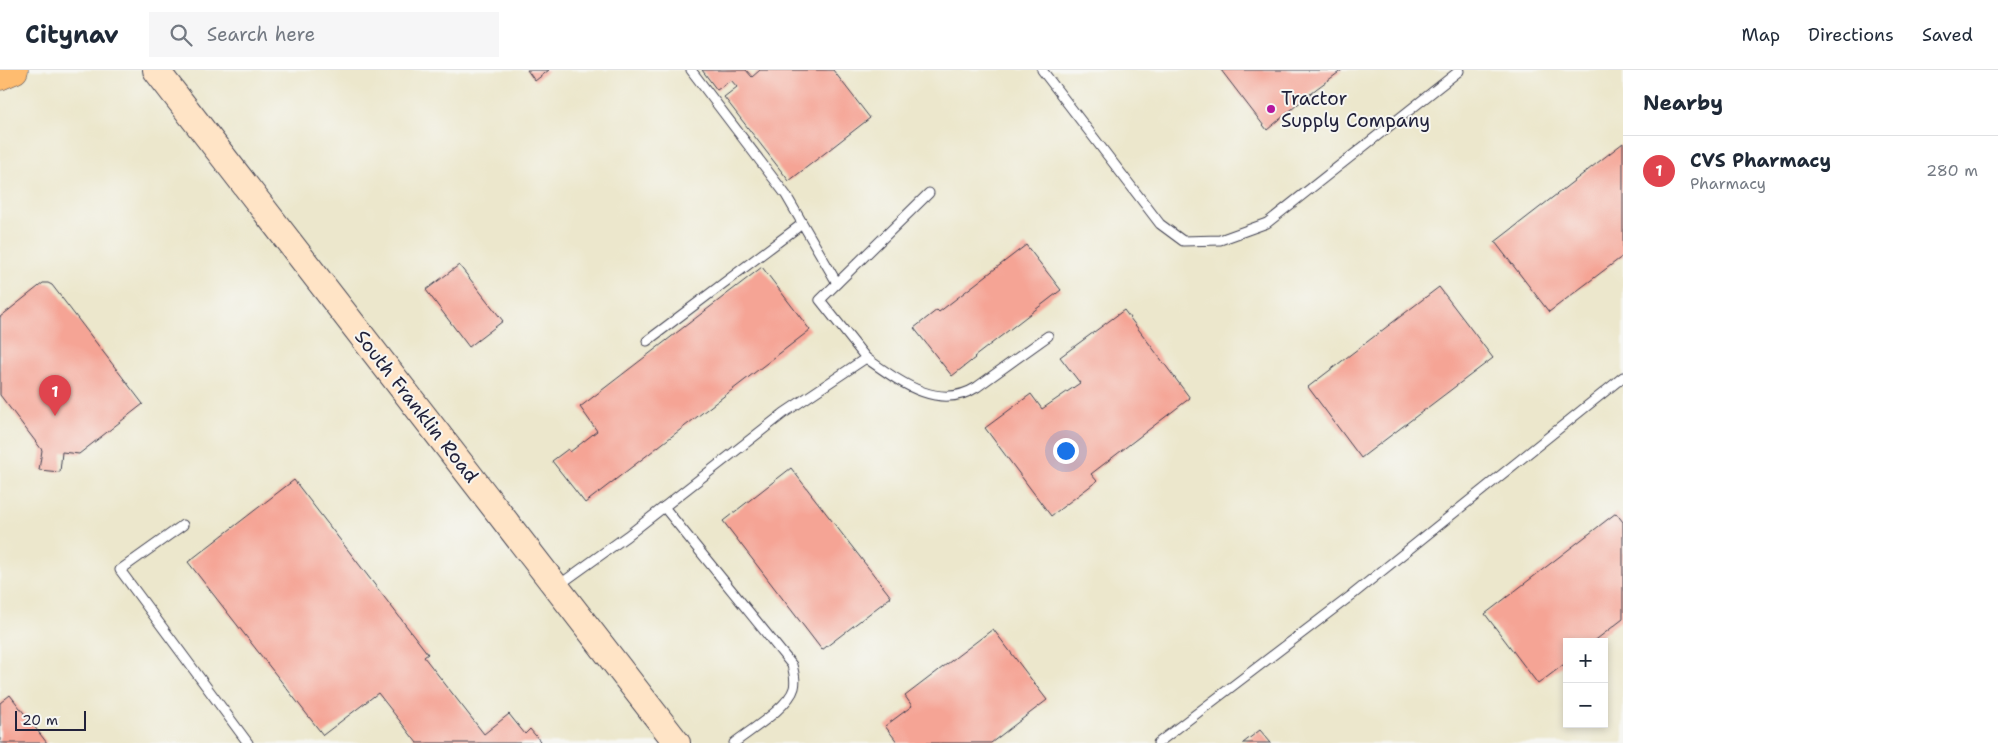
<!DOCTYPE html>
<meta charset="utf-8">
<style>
body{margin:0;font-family:"Shantell Sans",sans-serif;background:#f6f6f7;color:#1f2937}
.controls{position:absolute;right:15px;bottom:15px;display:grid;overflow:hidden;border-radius:0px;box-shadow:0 2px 8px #0003}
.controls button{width:45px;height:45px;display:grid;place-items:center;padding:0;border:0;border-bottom:1px solid #e0e1e3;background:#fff;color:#1f2937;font:25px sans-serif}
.scale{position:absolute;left:15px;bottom:12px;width:71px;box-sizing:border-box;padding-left:5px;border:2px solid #22223b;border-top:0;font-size:14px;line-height:18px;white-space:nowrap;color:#22223b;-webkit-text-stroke:4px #f6f6f2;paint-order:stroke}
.you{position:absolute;left:1065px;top:380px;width:18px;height:18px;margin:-12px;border:4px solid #fff;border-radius:50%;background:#1a73e8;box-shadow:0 0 0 8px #1a73e833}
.badge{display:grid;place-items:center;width:32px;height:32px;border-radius:50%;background:#b5179e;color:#fff;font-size:16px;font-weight:700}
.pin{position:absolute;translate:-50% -41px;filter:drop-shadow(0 1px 2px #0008)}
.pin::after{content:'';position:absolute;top:26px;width:18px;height:15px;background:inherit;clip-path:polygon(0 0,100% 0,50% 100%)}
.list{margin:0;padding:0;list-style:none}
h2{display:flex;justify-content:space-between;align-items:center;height:65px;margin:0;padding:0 20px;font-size:21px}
h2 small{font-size:16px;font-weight:400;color:#747a83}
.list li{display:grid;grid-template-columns:32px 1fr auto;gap:15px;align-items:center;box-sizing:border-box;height:70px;padding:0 20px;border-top:1px solid #e0e1e3}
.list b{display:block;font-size:19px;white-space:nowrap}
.list p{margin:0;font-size:16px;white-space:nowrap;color:#747a83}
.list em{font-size:16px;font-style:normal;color:#747a83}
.icon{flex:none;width:28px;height:28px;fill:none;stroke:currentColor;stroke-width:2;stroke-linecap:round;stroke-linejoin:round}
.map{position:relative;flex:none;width:1623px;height:673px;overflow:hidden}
header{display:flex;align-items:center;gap:30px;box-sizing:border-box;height:70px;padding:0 25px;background:#fff;border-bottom:1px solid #e0e1e3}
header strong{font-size:24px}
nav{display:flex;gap:28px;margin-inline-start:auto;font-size:18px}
.search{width:350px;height:45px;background:#f6f6f7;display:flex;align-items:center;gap:12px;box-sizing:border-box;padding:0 18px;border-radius:0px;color:#747a83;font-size:19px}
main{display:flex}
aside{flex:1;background:#fff}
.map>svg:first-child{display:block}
</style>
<header>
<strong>Citynav</strong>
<div class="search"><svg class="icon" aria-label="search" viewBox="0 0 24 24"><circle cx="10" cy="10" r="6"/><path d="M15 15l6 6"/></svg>Search here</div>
<nav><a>Map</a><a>Directions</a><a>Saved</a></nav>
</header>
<main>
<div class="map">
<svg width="1623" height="673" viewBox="0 0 1623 673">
<rect width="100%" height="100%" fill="#f6f6f2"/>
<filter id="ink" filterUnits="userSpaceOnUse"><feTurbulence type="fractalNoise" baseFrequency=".02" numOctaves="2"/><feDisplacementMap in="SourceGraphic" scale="10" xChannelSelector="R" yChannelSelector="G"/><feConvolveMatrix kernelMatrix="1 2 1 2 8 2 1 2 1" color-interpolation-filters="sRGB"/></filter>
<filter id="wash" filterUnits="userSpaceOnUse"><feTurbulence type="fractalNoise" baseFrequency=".0096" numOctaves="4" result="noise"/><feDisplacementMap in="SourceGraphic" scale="20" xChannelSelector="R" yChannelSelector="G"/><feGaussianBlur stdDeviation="1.12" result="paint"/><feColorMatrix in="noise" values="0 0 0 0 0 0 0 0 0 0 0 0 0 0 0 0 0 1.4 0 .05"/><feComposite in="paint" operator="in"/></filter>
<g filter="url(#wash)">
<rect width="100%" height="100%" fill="#ece7cc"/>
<g id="blocks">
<!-- building -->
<g fill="#f5a495">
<polygon points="527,0 549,0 535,11"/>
<polygon points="702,0 746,0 752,7 760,0 833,0 870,48 789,111 724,27 737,17 731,10 717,20"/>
<polygon points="1221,0 1342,0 1316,19 1267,60"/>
<polygon points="1623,73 1623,186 1549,242 1495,172"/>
<polygon points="1026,175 1061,220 974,287 975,288 952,306 914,258 937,240 939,242"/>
<polygon points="459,195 503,251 469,277 426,220"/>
<polygon points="762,197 810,260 585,433 552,391 568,379 570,382 597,361 580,337"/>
<polygon points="43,213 48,213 52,215 143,334 79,384 62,382 60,402 39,400 42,380 0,325 0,247"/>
<polygon points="1439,217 1493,288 1361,388 1308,317"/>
<polygon points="1124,240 1190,328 1091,404 1097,411 1051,446 985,358 1031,324 1042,339 1080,313 1060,287"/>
<polygon points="791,398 891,527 822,580 723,451"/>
<polygon points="294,410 428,584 424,587 484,664 509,644 525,664 530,659 540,671 538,673 417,673 378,623 323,665 188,492"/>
<polygon points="1616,443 1623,452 1623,549 1593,572 1567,572 1567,592 1538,614 1485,544"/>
<polygon points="993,559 1047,630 991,673 898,673 885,656 912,636 905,626"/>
<polygon points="10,625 47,673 0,673 0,633"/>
<polygon points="1260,660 1271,673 1243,673"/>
</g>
</g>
</g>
<g filter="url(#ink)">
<use href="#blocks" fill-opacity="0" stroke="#404051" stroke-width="1"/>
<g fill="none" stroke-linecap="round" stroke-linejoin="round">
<defs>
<g id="service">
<polyline points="691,0 786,125 837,213"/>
<polyline points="1042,0 1160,154 1183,171 1220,170 1267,153 1459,1 1458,0"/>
<polyline points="647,271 802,154"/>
<path d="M866,288C899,311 938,342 977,317L1048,266"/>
<path d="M664,437L792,595C794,603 796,610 794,618C789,637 749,661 734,673"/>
<polyline points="183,455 120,500 248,673"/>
<polyline points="559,515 627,466 784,343 866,288 820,230 929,123"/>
<polyline points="1158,673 1352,525 1623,307"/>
</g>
<polyline id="secondary" points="156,0 677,673"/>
<polyline id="primary" points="0,6 14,0"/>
</defs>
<!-- service casing -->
<use href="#service" stroke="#404051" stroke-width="11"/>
<!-- secondary casing -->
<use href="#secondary" stroke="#404051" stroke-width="28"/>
<!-- primary casing -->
<use href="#primary" stroke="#404051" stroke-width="29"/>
<!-- service -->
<use href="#service" stroke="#fff" stroke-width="9"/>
<!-- secondary -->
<use href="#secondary" stroke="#ffe4c6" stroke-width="26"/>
<!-- primary -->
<use href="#primary" stroke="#febc70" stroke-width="28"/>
</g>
</g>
<!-- markers -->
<circle fill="#b5179e" stroke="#f6f6f2" stroke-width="2" cx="1271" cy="39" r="5"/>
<g text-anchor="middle" stroke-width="4" stroke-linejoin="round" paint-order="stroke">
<!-- poi labels -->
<g font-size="19" fill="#22223b" stroke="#f6f6f2" text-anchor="start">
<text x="1281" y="35">Tractor<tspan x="1281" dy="22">Supply Company</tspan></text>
</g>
<!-- street labels -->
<g font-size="19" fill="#22223b" stroke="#f6f6f2">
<text transform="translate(417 336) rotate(52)" y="7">South Franklin Road</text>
</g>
</g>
</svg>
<div class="controls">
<button>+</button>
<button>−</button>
</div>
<div class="scale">20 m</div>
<div class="you"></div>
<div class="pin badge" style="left:55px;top:346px;background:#e0444e">1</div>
</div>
<aside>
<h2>Nearby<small></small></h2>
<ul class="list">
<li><span class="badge" style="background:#e0444e">1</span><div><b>CVS Pharmacy</b><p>Pharmacy</p></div><em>280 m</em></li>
</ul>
</aside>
</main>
